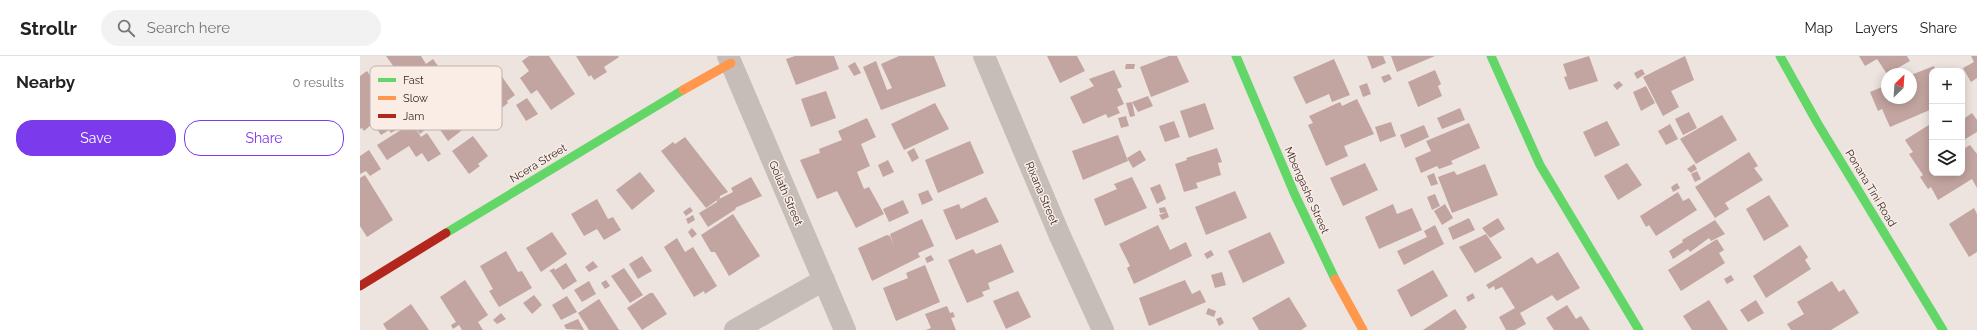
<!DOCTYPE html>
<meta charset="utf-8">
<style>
body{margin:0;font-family:Raleway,sans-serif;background:#f2f2f2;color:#222}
.controls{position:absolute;right:12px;top:12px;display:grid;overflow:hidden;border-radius:8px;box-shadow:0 2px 10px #0003}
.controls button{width:36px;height:36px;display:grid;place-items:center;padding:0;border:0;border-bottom:1px solid #e0e0e0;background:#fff;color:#222;font:20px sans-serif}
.compass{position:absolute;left:1521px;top:12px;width:36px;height:36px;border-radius:50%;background:#fff;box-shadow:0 2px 10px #0003;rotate:25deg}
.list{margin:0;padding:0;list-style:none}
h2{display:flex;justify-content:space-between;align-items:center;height:52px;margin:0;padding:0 16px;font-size:17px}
h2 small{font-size:13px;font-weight:400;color:#767676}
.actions{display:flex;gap:8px;padding:12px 16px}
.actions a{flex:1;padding:9px 0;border:1px solid #7c3aed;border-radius:16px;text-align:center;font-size:14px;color:#7c3aed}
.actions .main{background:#7c3aed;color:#fff}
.icon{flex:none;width:22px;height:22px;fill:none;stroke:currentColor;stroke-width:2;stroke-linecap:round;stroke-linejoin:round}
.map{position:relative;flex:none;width:1617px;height:274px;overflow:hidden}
header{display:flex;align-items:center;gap:24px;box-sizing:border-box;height:56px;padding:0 20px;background:#fff;border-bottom:1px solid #e0e0e0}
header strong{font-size:19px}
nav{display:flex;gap:22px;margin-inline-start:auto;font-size:14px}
.search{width:280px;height:36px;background:#f2f2f2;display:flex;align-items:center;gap:10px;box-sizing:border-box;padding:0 14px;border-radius:22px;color:#767676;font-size:15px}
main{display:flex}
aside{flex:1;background:#fff}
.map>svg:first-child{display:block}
</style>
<header>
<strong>Strollr</strong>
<div class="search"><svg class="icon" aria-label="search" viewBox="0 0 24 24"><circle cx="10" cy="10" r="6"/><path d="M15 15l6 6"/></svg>Search here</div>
<nav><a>Map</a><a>Layers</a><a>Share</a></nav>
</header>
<main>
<aside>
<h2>Nearby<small>0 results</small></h2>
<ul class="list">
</ul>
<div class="actions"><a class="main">Save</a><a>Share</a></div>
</aside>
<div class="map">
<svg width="1617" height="274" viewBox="0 0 1617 274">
<rect width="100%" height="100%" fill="#ede4df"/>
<!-- building -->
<g fill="#c2a4a0">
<polygon points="26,0 61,0 66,8 73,3 87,23 79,28 78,27 70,31 71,33 57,43"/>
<polygon points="169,0 189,0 215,38 191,54 177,34 171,38 160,22 169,15 162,5"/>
<polygon points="216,0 258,0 259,1 244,11 247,16 234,24 231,19 229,21"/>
<polygon points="435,0 474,0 479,13 436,29 426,3"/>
<polygon points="539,0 574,0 586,30 521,54 503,11 516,5 527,34 532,32 521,8"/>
<polygon points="687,0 717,0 725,15 700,27"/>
<polygon points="809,0 817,0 829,26 791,41 780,11"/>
<polygon points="1007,0 1023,0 1026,7 1012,13"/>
<polygon points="1031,0 1075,0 1037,16"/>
<polygon points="1229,0 1238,25 1209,34 1204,21 1207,20 1203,8"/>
<polygon points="1325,0 1334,24 1311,35 1319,51 1303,60 1283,21"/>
<polygon points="1499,0 1547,0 1550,5 1527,18 1517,3 1505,10"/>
<polygon points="1611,0 1617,0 1617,22 1611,26 1603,12 1614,6"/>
<polygon points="974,3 990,39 972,46 969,38 946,48 933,21"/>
<polygon points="495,6 501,17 494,20 488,10"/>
<polygon points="766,8 775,8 774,13 765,13"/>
<polygon points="1574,10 1576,15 1572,15 1572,53 1530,71 1522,53 1518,55 1510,36 1527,29 1527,42 1551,42 1551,19"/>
<polygon points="1282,13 1285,18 1277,23 1274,17"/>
<polygon points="754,14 762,31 757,33 764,48 757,51 760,57 748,62 746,58 723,68 710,41 734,30 729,23"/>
<polygon points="1075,14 1081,28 1078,30 1082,40 1058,51 1048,26"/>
<polygon points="7,15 41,65 33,70 36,74 31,77 29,74 21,79 13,67 4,75 2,72 0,73 0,20"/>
<polygon points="140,18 155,39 147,45 148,47 138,55 136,53 126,59 111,38"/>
<polygon points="1029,18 1032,23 1024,27 1021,21"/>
<polygon points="1259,25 1263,29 1257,34 1253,29"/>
<polygon points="1007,27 1011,38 1003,41 999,30"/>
<polygon points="1286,30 1295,47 1281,55 1273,36"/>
<polygon points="466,35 476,62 451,71 441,43"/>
<polygon points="788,40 793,50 778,56 772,46"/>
<polygon points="167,42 178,58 166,65 156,49"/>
<polygon points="997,43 1014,78 984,90 988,100 966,110 948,69 953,67 949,60 980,46 982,50"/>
<polygon points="772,46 775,60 770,61 766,47"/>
<polygon points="575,47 589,73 544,94 531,68"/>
<polygon points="845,47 854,73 829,82 820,55"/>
<polygon points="1100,52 1105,64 1082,73 1077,62"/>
<polygon points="1329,56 1337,72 1323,79 1315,63"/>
<polygon points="1612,57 1617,64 1617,76 1602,85 1602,64"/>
<polygon points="1362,59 1377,84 1336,108 1320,83"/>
<polygon points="766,60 769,70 761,72 758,62"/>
<polygon points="91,62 101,75 88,85 78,71"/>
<polygon points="507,62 516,81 501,88 510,110 497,116 504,133 509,131 524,158 496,172 477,135 457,143 440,104 460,97 459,93 482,84 478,75"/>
<polygon points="60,65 66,73 60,78 54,70"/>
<polygon points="814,65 820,81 805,86 799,70"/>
<polygon points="1247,65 1260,89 1235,101 1223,76"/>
<polygon points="1031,66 1036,80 1020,86 1015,71"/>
<polygon points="52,67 61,81 67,77 81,98 68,106 62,97 56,101 49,90 27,104 17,89"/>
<polygon points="1109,67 1120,92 1091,105 1093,108 1079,113 1077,110 1061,117 1055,102 1071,95 1066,85"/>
<polygon points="1572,67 1572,117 1602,117 1602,87 1605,92 1610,89 1617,98 1617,132 1612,123 1578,144 1571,131 1568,133 1560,121 1563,119 1549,98 1553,96 1545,84"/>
<polygon points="1310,68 1318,83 1306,89 1298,75"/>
<polygon points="1064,69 1069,81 1045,92 1040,79"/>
<polygon points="758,79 768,105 723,124 712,95"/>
<polygon points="113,80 128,100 118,108 120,110 109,118 92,95"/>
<polygon points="325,81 368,136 360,140 360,142 346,152 301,95 313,86 315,88"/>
<polygon points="610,85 624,117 578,137 565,104"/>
<polygon points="554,92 559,102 552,106 547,96"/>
<polygon points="857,92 862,106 858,107 861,119 836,127 838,132 824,136 815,108 827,104 826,102"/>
<polygon points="9,94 21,113 10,120 6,115 0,118 0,100"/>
<polygon points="780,94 786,104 773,112 767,102"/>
<polygon points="1389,96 1398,110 1394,112 1403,124 1365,147 1369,153 1355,162 1335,131"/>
<polygon points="528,104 534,116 523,121 518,109"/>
<polygon points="1005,107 1018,134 983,150 970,122"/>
<polygon points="1267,107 1282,129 1258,144 1244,120"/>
<polygon points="1125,108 1138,139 1092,157 1078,121 1094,115 1097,119"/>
<polygon points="1334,108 1337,113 1331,117 1327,113"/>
<polygon points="1337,115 1341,123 1335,126 1331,118"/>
<polygon points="280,116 295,135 272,154 256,134"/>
<polygon points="1074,117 1078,128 1071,130 1067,120"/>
<polygon points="5,119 33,164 7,181 0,170 0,122"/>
<polygon points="391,121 402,140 375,152 376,153 348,171 339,157 357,146 357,144 373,136 371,132"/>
<polygon points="772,121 787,152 745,170 734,143 757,133 754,128"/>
<polygon points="1317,127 1320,132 1313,136 1311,131"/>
<polygon points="800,128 806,143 797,148 790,132"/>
<polygon points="568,134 573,144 562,149 558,138"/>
<polygon points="875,135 887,162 846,179 835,151"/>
<polygon points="1318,136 1323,145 1329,142 1337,154 1296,180 1289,169 1286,171 1280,160"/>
<polygon points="1075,138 1080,150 1072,154 1067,141"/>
<polygon points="1409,139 1429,170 1404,185 1386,153"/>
<polygon points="626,141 639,166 596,184 583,154 599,148 601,153"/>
<polygon points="237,143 248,163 253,161 261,174 244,184 237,173 224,180 211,158"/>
<polygon points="543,144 549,157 529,166 523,153"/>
<polygon points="1033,148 1037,158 1052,152 1062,174 1019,193 1005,161"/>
<polygon points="1085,148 1093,162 1082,169 1074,155"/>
<polygon points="330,151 333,155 326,160 323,156"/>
<polygon points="805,151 809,161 802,164 799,159 807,156 800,157 799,152"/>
<polygon points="1614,152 1617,158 1617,196 1609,201 1589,168"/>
<polygon points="373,158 400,200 369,220 355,196 351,196 341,179"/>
<polygon points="333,159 335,164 328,168 326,163"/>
<polygon points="1109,162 1115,174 1093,184 1088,172"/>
<polygon points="1138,162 1145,173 1130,182 1122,172"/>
<polygon points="562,163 574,190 558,197 560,201 512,225 498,192 527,179 530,180 534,190 530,178"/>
<polygon points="1355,164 1365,178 1351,185 1349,182 1330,196 1328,193 1313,203 1309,195 1323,186 1322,184"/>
<polygon points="798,169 810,194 826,186 832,200 774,228 767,212 770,210 759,188"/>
<polygon points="1075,169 1084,188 1044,209 1037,195 1067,181 1064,175"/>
<polygon points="332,172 337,178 332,182 328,176"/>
<polygon points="192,176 207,198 181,216 166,192"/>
<polygon points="910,176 925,207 883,227 868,195"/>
<polygon points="1126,178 1142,202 1115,217 1099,191"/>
<polygon points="317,182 325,196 333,191 357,230 345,238 344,235 334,241 304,191"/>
<polygon points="1357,183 1364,194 1359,197 1365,207 1321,235 1308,214"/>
<polygon points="641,188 654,216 628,227 630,233 622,236 624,240 607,247 588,204 613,193 616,198"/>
<polygon points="1440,189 1448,201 1445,204 1451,213 1406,242 1393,220"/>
<polygon points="851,194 854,199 847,203 844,198"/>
<polygon points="146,195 158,216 162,215 172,232 139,251 129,235 133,233 120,210"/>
<polygon points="1198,196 1220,232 1197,245 1192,239 1160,257 1166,268 1155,274 1146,274 1139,261 1155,252 1142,231 1135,234 1134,230 1129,233 1126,229 1172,201 1177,208"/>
<polygon points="571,199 574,204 567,207 565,202"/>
<polygon points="282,200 292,215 278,223 269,208"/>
<polygon points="233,205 238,211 229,216 225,211"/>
<polygon points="206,207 217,225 203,234 191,216 189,215 194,212 195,214"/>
<polygon points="565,209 580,246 536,265 523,232 548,222 546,217"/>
<polygon points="264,212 283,239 270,247 251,220"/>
<polygon points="1073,214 1088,240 1051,261 1037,234"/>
<polygon points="862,216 866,229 855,232 851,219"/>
<polygon points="1371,219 1374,224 1367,228 1364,223"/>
<polygon points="105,224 128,259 118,266 123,274 102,274 99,269 93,273 91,269 96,266 80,241"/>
<polygon points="246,224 250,230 245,233 241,227"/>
<polygon points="825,224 832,238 840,234 846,246 789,270 779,242"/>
<polygon points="229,225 236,238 222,246 214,234"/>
<polygon points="1472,225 1479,236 1484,233 1499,257 1471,274 1431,274 1427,268 1444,258 1437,246"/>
<polygon points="658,235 671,261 646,273 633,245"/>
<polygon points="290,237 293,237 307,258 282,274 267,252"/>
<polygon points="1113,237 1115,242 1108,246 1106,241"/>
<polygon points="174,239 182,249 172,258 163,247"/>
<polygon points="207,240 217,256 201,264 192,249"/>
<polygon points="929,241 947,270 941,274 899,274 892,262"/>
<polygon points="239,243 259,274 229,274 218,257"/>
<polygon points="1349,244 1368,274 1332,274 1323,260"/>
<polygon points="1396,244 1404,257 1388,266 1380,254"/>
<polygon points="51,248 69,274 27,274 23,268"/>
<polygon points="1207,249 1216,263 1221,260 1230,274 1194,274 1186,262"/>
<polygon points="587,250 590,257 593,256 595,261 591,262 596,274 566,274 571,272 565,258"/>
<polygon points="848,252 856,255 854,261 846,258"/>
<polygon points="1095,253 1107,271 1104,274 1063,274"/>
<polygon points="141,257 146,263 137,268 133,264"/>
<polygon points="861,261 864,267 859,270 856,263"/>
<polygon points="218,263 224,274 206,273 204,269"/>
</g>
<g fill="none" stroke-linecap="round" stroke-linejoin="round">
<!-- street -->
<g stroke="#c6bcb8" stroke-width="22">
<polyline points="368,0 485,274"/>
<polyline points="624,0 700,180 743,274"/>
<polyline points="375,274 464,224"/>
</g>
<!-- fast -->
<g stroke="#63d668" stroke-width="9">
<polyline points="876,0 935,139 975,223"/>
<polyline points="1131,0 1180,109 1279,274"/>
<polyline points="1420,0 1458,68 1583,274"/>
<polyline points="86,177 323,34"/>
</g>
<!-- slow -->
<g stroke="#ff974d" stroke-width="9">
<polyline points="323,34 371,7"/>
<polyline points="975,223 1003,274"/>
</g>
<!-- jam -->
<polyline stroke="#b3261e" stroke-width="9" points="0,230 86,177"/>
</g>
<g text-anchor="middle" stroke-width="3" stroke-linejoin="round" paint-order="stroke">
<!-- street labels -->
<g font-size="11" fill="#362926" stroke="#faede6">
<text transform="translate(178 107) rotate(-31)" y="4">Ncera Street</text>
<text transform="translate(1511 132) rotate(59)" y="4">Ponana Tini Road</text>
<text transform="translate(947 134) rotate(66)" y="4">Mbengashe Street</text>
<text transform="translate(426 137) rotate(67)" y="4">Goliath Street</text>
<text transform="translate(682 137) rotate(67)" y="4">Rixana Street</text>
</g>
</g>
<!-- legend -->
<rect x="10" y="10" width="132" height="64" rx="6" fill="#faede6" stroke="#bfb2ac" stroke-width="1"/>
<rect x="18" y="22" width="18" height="4" fill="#63d668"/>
<rect x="18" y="40" width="18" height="4" fill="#ff974d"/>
<rect x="18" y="58" width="18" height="4" fill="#b3261e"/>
<g font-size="11" fill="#362926">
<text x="43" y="28">Fast</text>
<text x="43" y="46">Slow</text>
<text x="43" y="64">Jam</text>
</g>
</svg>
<div class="controls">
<button>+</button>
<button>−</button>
<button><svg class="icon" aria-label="layers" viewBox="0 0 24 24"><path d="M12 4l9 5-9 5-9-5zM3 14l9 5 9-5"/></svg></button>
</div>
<svg class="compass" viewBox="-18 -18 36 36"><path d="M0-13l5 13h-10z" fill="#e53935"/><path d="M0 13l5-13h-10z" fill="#767676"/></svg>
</div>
</main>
